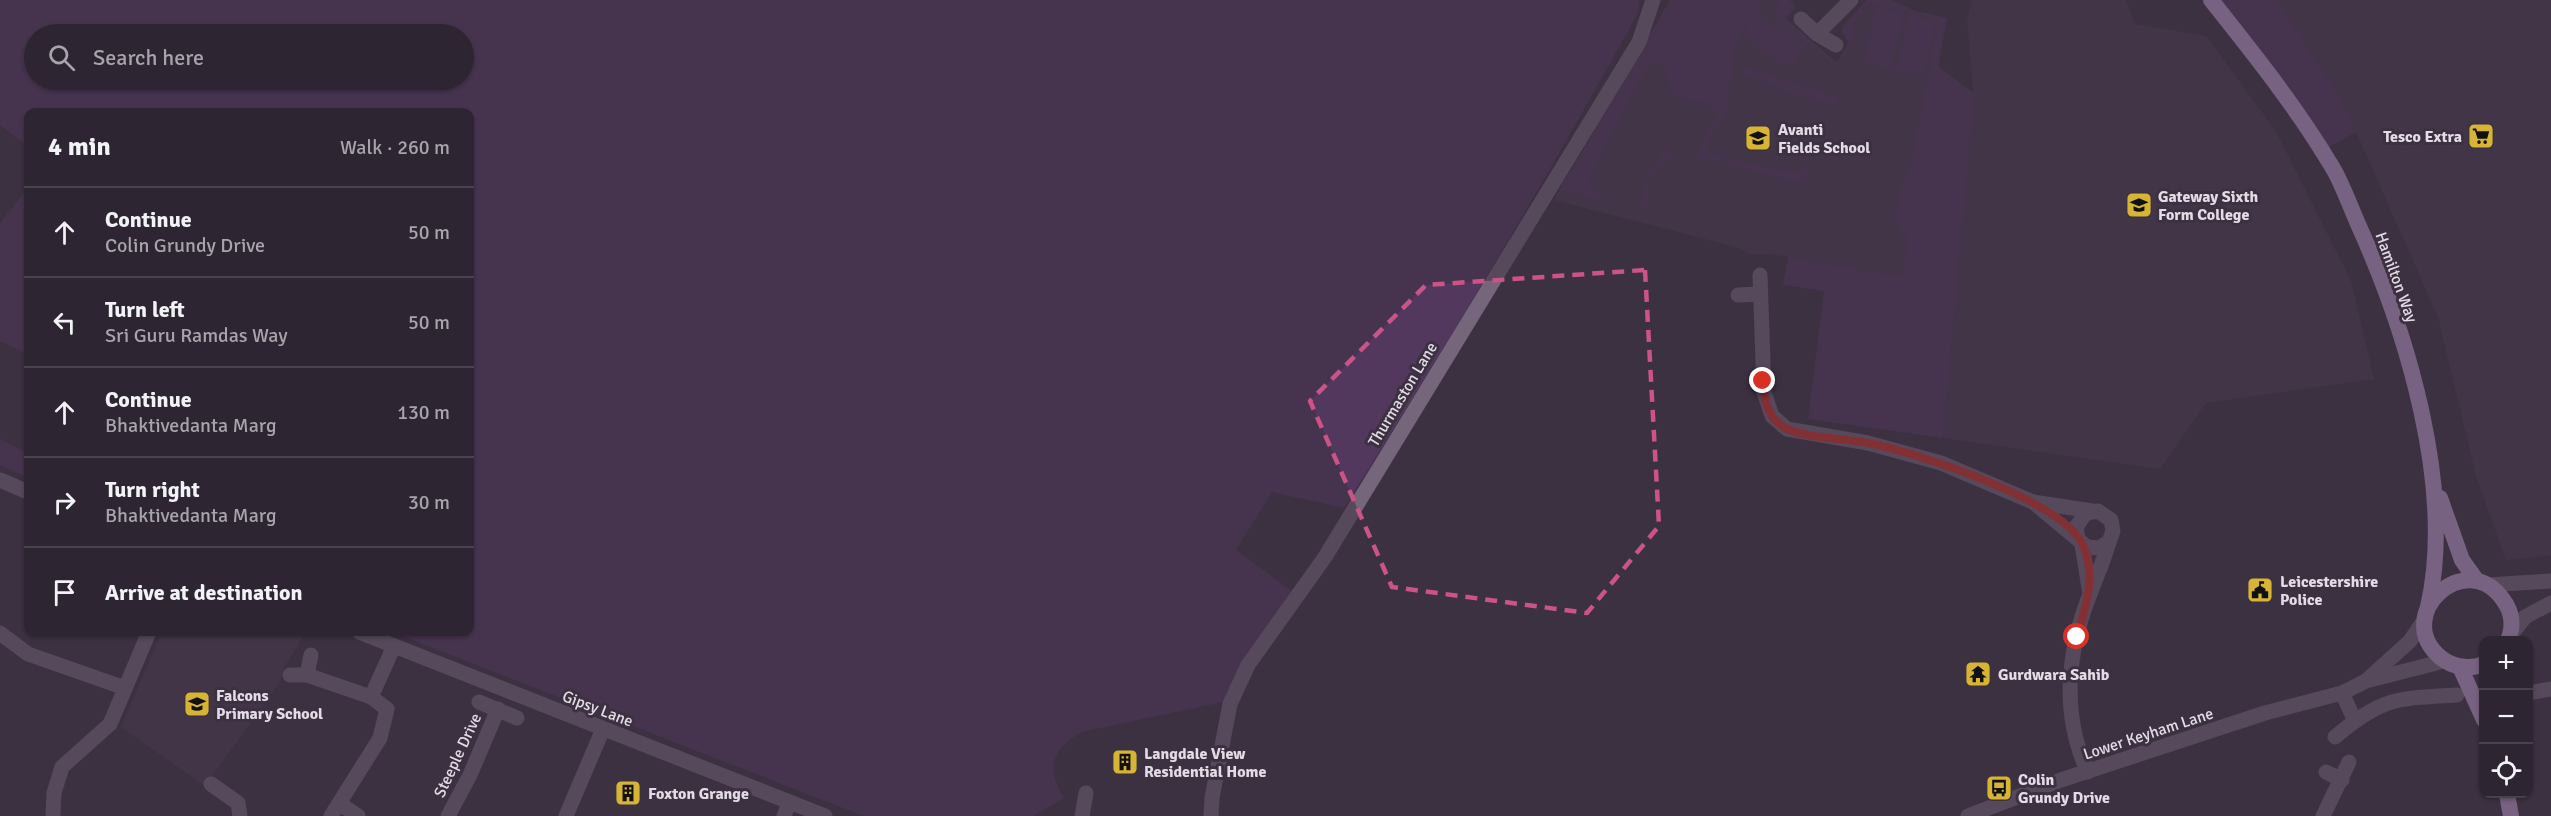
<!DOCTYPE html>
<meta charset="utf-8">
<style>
body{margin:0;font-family:Signika,sans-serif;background:#39313d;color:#f1f3f6}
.controls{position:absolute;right:18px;bottom:18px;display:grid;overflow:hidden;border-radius:12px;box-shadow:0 2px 4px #0004}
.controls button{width:54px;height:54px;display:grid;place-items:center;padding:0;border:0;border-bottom:2px solid #48424d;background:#2d2531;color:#f1f3f6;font:30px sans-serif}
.stop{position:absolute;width:18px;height:18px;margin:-14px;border:4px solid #d93025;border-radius:50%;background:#fff}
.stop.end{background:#d93025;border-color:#fff;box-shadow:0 2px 6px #0008}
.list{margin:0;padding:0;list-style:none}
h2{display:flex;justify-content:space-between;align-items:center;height:78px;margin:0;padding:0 24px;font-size:26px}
h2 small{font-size:20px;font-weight:400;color:#a7a5ab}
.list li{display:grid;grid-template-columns:39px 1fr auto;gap:18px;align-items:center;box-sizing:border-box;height:90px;padding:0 24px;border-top:2px solid #48424d}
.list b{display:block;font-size:22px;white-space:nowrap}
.list p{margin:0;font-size:20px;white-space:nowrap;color:#a7a5ab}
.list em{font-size:20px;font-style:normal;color:#a7a5ab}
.icon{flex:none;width:33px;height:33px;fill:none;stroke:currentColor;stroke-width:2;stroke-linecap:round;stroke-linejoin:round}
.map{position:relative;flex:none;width:2551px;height:816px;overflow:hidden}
.search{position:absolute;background:#2d2531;box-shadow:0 2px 4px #0004;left:24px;top:24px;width:450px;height:66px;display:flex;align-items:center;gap:15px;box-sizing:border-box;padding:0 21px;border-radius:33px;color:#a7a5ab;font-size:22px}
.panel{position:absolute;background:#2d2531;box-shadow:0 2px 4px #0004;left:24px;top:108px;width:450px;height:528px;border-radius:12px}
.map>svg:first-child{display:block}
</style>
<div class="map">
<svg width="2551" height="816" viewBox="0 0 2551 816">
<rect width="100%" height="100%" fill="#3c3141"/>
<!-- built -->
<g fill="#493a4f">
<polygon points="1670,0 1790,0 1796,8 1785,18 1837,63 1849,42 1842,33 1842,27 1867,0 1891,0 1915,11 1947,18 1901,276 1770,254 1748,254 1740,248 1554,200"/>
<polygon points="1972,0 2126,0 2135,24 2206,36 2275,130 2351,281 2374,379 2206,403 2160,469 1943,438 1974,103 1967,20"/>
<polygon points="2277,0 2551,0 2551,555 2506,560 2476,476 2438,317 2343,102"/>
<polygon points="162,632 306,632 285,666 280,682 205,786 121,727"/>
</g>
<!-- green -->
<g fill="#53385e" fill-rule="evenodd">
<path d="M0,0H1640L1638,13C1545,181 1447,346 1344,508L1272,492L1236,550L1292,591L1223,702L1081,732C1052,751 1045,766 1064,798L1033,816H864L392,632H470V112H28V146L0,125ZM34,34H464V80H34Z"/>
<path d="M1670,0H1764L1736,41L1727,111L1707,142L1709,144L1705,153L1724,157L1723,164L1688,157V154L1694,157L1717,113C1713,110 1706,103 1701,102C1681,98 1668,97 1667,71L1650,62L1587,181L1595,185L1593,194L1640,207L1648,171L1666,148L1675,152C1672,159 1666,159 1660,164C1647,175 1646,191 1651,206L1644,209L1559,190L1622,86Z"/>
<path d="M1778,0H1790L1796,8L1785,18L1837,63L1849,42L1842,33V27L1867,0H1891L1915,11L1947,18L1938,66L1975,94L1943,438L1808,419L1824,291L1783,285L1788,257L1901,276L1908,235L1901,233L1900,226L1894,220L1903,177L1909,173L1939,18L1869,4L1867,13H1861C1853,20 1850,30 1855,39L1838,65L1776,22Z"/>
<polygon points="2208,0 2277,0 2343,102 2356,132 2327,148"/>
<polygon points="1876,7 1904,13 1891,69 1864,62"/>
<polygon points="1758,13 1805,45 1789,69 1742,36"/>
<polygon points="1908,15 1936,21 1924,76 1896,70"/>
<polygon points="1743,67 1837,98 1835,105 1784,91 1784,88 1742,74"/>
<polygon points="1733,159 1796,174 1807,162 1812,168 1800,182 1730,166 1728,161"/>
<polygon points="28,188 28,354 0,341 0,223"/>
<polygon points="0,439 28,454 28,478 0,465"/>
</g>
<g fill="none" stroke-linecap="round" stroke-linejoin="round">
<!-- minor -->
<g stroke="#75667c" stroke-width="15">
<polyline points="1801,19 1817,34 1836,45"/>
<polyline points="1817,34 1851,0"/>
<polyline points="1760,275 1764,392 1772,416 1787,429 1868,443 1941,463 2033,502 2087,547 2099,548 2109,542 2113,531 2111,520 2098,511 2086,513 2076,527 2078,539"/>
<polyline points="1738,295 1760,294"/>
<polyline points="2033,502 2092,511"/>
<polyline points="2082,544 2090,594"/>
<polyline points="0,633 28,654 125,688"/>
<polyline points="290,675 307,675 371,697"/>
<polyline points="307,675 311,655"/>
<polyline points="2342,693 2355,721"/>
<polyline points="2528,693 2551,689"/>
<polyline points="479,702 517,718"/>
<path d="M2335,737C2382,697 2398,698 2457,695"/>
<path d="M2088,772C2061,715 2067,652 2090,594C2097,576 2104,560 2109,542"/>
<polyline points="2326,772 2342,780"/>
<polyline points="211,784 238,803 240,816"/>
<polyline points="340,804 358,816"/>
<polyline points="53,816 54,793 62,767 110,724 149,632"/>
<polyline points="331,816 380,738 387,709 371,697 394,646"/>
<polyline points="448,816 470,775 498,709"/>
<polyline points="566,816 603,729"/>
<polyline points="784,816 789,803"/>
<polyline points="1082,816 1086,793"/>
<polyline points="1211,816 1212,798 1230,704 1248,665 1325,557 1639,42 1653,0"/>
<polyline points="2323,816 2349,762"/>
</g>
<!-- tertiary -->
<g stroke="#75667c" stroke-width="15">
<polyline points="0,480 28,492"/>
<polyline points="2488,585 2551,581"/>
<polyline points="359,632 825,816"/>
<polyline points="2510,636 2525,617 2551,603"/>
<polyline points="2368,679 2410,641 2425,619"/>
<polyline points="1968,816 2061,780 2265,713 2342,693 2366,681 2444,661"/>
</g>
<!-- trunk -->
<g stroke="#c09dce" stroke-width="16">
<path d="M2211,0C2254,54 2298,109 2334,170C2343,186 2350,206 2358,224C2407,332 2455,489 2428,607"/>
<polyline points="2440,498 2462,560 2477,581"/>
<path d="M2484,664C2469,670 2452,667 2440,657C2391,615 2467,545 2504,601C2512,612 2514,627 2508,640"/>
<polyline points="2460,667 2484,720"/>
<polyline points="2507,794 2511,816"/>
</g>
</g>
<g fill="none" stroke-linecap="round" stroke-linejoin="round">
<!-- route -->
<path stroke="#d93025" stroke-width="8" d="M1763,381C1764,402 1768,419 1787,429C1812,439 1843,438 1869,443C1917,453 2058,499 2082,543C2097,573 2086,607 2077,637"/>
</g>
<!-- marked area -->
<path d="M0 0H2551V816H0ZM1645,270L1659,526L1587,613L1392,587L1310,401L1426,285Z" fill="#3c3141" fill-opacity=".55" fill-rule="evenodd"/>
<path fill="none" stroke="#cc5385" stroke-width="4.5" stroke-dasharray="12 8" stroke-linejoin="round" d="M1645,270L1659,526L1587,613L1392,587L1310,401L1426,285Z"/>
<!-- icons -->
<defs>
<symbol id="supermarket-square" viewBox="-11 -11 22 22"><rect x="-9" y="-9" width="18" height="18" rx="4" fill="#d7b434" stroke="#3c3141"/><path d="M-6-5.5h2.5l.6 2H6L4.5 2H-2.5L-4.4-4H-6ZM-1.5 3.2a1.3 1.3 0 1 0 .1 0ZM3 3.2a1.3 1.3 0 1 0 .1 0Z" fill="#111"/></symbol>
<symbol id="school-square" viewBox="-11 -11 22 22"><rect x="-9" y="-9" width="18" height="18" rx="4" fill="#d7b434" stroke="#3c3141"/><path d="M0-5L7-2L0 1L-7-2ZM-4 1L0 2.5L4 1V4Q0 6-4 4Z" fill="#111"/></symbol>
<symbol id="university-square" viewBox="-11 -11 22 22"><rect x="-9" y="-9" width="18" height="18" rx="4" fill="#d7b434" stroke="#3c3141"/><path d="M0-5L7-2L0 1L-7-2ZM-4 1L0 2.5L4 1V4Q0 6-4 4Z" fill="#111"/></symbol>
<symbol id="civic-square" viewBox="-11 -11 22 22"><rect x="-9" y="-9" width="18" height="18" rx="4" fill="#d7b434" stroke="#3c3141"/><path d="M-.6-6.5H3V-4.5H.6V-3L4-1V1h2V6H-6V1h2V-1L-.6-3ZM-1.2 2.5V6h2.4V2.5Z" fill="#111"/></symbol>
<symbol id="temple-square" viewBox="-11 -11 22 22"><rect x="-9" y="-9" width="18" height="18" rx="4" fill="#d7b434" stroke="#3c3141"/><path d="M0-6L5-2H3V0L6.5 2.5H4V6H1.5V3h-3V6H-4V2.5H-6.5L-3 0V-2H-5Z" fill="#111"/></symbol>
<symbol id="building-square" viewBox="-11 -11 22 22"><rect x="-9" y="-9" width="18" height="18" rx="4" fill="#d7b434" stroke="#3c3141"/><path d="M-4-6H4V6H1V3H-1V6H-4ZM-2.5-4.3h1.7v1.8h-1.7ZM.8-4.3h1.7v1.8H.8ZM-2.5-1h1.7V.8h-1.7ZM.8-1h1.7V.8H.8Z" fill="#111"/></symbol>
<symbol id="bus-square" viewBox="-11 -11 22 22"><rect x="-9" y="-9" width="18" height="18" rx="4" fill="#d7b434" stroke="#3c3141"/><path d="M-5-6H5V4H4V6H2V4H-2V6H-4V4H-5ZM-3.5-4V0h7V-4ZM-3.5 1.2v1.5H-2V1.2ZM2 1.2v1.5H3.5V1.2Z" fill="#111"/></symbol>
</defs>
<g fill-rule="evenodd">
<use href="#supermarket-square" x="2466" y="121" width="30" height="30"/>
<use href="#school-square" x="1743" y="123" width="30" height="30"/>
<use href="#university-square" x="2124" y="190" width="30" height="30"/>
<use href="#civic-square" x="2245" y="575" width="30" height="30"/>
<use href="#temple-square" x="1963" y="659" width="30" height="30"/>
<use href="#school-square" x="182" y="689" width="30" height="30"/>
<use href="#building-square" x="1110" y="747" width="30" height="30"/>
<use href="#bus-square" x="1984" y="773" width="30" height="30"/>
<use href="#building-square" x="613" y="778" width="30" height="30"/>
</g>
<g text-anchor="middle" stroke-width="6" stroke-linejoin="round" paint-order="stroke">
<!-- poi labels -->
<g font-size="16" font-weight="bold" fill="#e3dce6" stroke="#3c3141" text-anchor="start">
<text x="1778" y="135">Avanti<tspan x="1778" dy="18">Fields School</tspan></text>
<text x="2462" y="142" text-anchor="end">Tesco Extra</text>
<text x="2158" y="202">Gateway Sixth<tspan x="2158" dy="18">Form College</tspan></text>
<text x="2280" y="587">Leicestershire<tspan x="2280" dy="18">Police</tspan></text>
<text x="1998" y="680">Gurdwara Sahib</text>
<text x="216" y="701">Falcons<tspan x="216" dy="18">Primary School</tspan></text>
<text x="1144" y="759">Langdale View<tspan x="1144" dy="18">Residential Home</tspan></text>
<text x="2018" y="785">Colin<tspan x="2018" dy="18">Grundy Drive</tspan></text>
<text x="648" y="799">Foxton Grange</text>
</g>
<!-- street labels -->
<g font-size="16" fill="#e3dce6" stroke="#3c3141">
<text transform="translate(2397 277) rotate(70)" y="6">Hamilton Way</text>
<text transform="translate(1402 394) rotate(-59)" y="6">Thurmaston Lane</text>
<text transform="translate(598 708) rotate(21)" y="6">Gipsy Lane</text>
<text transform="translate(2148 733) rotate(-18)" y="6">Lower Keyham Lane</text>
<text transform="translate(457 755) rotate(-65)" y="6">Steeple Drive</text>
</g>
</g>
</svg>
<div class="controls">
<button>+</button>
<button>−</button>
<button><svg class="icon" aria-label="locate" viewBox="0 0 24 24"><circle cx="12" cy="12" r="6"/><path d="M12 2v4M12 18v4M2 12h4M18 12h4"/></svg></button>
</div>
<div class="stop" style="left:2077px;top:637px"></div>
<div class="stop end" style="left:1763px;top:381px"></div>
<div class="search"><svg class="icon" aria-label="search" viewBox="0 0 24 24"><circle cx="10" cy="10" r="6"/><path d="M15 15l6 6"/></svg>Search here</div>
<section class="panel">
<h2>4 min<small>Walk · 260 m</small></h2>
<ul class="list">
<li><svg class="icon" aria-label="ahead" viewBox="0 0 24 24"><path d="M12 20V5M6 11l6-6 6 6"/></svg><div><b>Continue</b><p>Colin Grundy Drive</p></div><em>50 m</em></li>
<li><svg class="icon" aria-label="left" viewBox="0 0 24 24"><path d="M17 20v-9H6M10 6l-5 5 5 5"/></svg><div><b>Turn left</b><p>Sri Guru Ramdas Way</p></div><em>50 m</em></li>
<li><svg class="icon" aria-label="ahead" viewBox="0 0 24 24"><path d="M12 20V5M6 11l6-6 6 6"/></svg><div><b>Continue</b><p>Bhaktivedanta Marg</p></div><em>130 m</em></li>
<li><svg class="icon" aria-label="right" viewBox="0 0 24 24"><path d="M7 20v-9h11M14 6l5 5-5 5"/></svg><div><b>Turn right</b><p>Bhaktivedanta Marg</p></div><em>30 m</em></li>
<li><svg class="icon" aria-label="arrive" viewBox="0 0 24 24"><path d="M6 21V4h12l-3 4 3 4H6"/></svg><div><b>Arrive at destination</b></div></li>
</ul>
</section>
</div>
